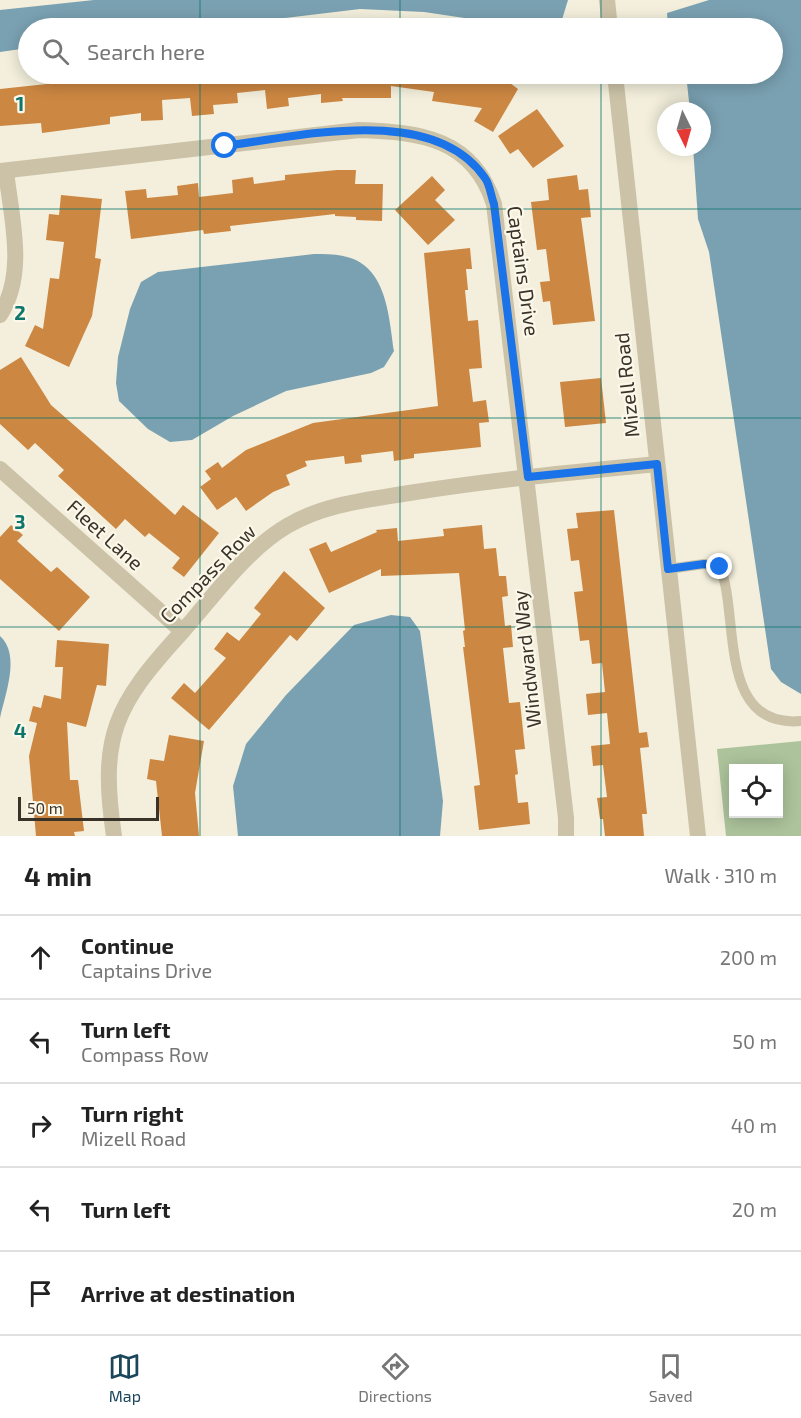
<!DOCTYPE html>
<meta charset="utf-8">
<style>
body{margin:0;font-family:"Exo 2",sans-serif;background:#f6f6f6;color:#222}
.controls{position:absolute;right:18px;bottom:18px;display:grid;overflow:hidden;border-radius:0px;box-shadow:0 3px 15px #0003}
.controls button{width:54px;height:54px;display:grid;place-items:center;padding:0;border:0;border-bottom:2px solid #e0e0e0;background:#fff;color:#222;font:30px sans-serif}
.compass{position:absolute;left:657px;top:102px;width:54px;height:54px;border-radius:50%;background:#fff;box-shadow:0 3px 15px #0003;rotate:175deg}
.scale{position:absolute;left:18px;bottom:15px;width:141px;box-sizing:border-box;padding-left:6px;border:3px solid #393228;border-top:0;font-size:16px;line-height:21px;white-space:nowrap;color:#393228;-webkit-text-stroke:4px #fbf7e9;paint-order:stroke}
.stop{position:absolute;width:18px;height:18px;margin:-14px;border:4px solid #1a73e8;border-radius:50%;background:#fff}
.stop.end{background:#1a73e8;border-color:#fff;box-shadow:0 2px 6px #0008}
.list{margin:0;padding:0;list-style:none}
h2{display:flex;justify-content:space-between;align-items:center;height:78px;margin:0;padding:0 24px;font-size:26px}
h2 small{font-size:20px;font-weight:400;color:#767676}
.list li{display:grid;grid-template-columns:39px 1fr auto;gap:18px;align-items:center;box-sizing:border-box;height:84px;padding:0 24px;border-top:2px solid #e0e0e0}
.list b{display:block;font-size:22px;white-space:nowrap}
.list p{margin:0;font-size:20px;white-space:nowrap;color:#767676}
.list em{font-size:20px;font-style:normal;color:#767676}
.icon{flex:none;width:33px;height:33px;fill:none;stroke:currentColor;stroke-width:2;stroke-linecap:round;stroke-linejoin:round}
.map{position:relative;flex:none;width:801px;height:836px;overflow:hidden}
.search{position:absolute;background:#fff;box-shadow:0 3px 15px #0003;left:18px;right:18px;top:18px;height:66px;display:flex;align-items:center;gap:15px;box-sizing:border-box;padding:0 21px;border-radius:33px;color:#767676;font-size:22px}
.sheet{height:498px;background:#fff}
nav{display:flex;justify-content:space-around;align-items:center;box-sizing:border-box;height:84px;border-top:2px solid #e0e0e0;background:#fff;font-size:16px;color:#767676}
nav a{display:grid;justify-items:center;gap:3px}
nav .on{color:#1b475c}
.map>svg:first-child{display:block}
</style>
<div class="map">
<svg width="801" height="836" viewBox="0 0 801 836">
<rect width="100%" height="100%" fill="#f3efdc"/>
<!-- green -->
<path fill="#acc39b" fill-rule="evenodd" d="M801,741V836H726L717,749ZM734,768H778V814H734Z"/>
<!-- water -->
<g fill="#7aa1b2">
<polygon points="94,0 568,0 560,26 511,25 424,12 360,9 202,28 28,28 28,48 0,52 0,10"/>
<polygon points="709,0 801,0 801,694 781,682 771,669 709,252 698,219 693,147 702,147 702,111 690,111 686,74 772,74 772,28 668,28 667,13"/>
<path d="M314,254C324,254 337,254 347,257C387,267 389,317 394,351L384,367L371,373L286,391L233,416L192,440L170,442L148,429L119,401L116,383L118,357L130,309L141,282L158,272Z"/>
<polygon points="391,615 410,617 420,631 443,801 440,836 238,836 233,786 246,744 286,695 354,625"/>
<path d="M0,636C21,655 5,694 0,718Z"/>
</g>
<!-- building -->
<g fill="#cc8742">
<polygon points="119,74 498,74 518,89 493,132 474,121 482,108 432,101 434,92 391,86 391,98 342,98 343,101 321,103 321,94 288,98 289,106 267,109 265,90 237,93 238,103 213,105 214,114 192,116 190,98 162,100 163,120 141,121 141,113 110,117 110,124 42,133 41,123 0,126 0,89 84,80 83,77"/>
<polygon points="537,109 564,146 533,168 518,149 510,154 498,136"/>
<polygon points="337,170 356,170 355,184 383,184 382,221 356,220 356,217 335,216 335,214 230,226 231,231 204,234 203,230 131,239 125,191 146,189 147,198 178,195 177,186 198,183 199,197 233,193 232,180 253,177 254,184 285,180 285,175"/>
<polygon points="577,175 579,190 588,189 591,217 581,218 595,321 553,325 550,301 543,302 540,282 550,281 546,249 537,250 531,202 549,200 547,179"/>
<polygon points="432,176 445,190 435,200 455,220 428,245 395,210"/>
<polygon points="61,195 102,199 95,258 101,259 92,316 69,367 25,346 35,325 43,329 50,278 59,279 64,242 46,240 49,214 59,215"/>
<polygon points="470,248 472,269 466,269 468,290 465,290 468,321 478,320 482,368 469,369 473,402 486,400 489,422 479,423 481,447 414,454 414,458 394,461 393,451 361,455 362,462 345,464 344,456 305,461 307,466 286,475 290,485 273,492 246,511 236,497 217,510 200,487 211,479 205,471 218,462 222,468 246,450 313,423 438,406 424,253"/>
<polygon points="21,357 51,405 91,440 175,515 183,505 219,533 184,577 172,568 180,558 149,533 145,537 125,519 116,529 58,476 64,470 35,443 28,450 0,424 0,370"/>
<polygon points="601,378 606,423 565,427 560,382"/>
<polygon points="614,510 639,733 647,732 649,747 640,748 647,814 642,814 644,836 605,836 603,819 600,819 597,798 607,797 603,765 593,766 591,746 610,744 607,713 588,715 586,694 605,692 602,663 592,664 589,640 580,641 574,592 583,591 579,560 571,561 567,529 578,528 576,513"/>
<polygon points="11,525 23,535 17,541 51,572 57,567 90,597 59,631 0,579 0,537"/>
<polygon points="482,525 484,549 496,548 499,576 506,576 508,596 502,597 505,626 511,625 513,647 503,648 509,703 520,702 525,749 515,750 518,774 515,775 518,803 528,802 530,824 479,830 474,786 480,785 463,647 465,647 463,631 465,630 459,573 381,576 381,569 329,593 309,549 326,542 331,552 377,532 376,530 397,528 398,541 444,536 443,529"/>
<polygon points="284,571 325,608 297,641 290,635 209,730 171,698 184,683 195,693 226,658 214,649 227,632 239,641 261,614 254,608"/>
<polygon points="57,640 109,644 106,686 97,685 86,727 67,722 70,780 78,780 84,831 74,832 75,836 36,836 29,756 37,723 29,721 33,706 41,708 44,695 61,699 63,667 55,667"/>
<polygon points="169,735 204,741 195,793 199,836 162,836 156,781 147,779 150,759 164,761"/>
</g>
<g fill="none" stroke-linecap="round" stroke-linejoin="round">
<!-- service -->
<path stroke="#ccc2a8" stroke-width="10" d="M668,569L704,564L720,567C740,614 716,729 801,721"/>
<!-- minor -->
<g stroke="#ccc2a8" stroke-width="16">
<polyline points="607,0 610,28"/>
<polyline points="615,74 698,836"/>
<path d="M0,171L359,130C420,132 473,138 494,204L566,818V836"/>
<path d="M0,315C27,273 11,217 6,171"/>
<polyline points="0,469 182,631"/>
<path d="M114,836C99,736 115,705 182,632C214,596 245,551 287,526C324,504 367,500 409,493C491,480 574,472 657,464"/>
</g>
</g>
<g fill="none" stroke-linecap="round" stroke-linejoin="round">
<!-- route -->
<path stroke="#1a73e8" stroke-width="8" d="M225,146C301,136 434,103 485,178C490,185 491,196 494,204L528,477L657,464L668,569L704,564L720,567"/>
</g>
<!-- grid -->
<path fill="none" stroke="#0f766e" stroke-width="1.5" stroke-opacity="0.55" d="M200,0V28M400,0V28M601,0V28M200,74V836M400,74V836M601,74V836M0,209H801M0,418H801M0,627H801"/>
<g text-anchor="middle" stroke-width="4.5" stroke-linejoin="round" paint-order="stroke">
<!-- street labels -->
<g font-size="20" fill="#393228" stroke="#fbf7e9">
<text transform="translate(523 271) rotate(82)" y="7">Captains Drive</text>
<text transform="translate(627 385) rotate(-96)" y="7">Mizell Road</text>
<text transform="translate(105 535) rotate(42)" y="7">Fleet Lane</text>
<text transform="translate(208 574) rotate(-46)" y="7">Compass Row</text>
<text transform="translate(527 659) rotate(-96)" y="7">Windward Way</text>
</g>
</g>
<g font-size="20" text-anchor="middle" font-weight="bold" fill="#0f766e" stroke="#fbf7e9" stroke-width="4.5" stroke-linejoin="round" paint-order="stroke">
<text x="20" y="111">1</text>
<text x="20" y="320">2</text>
<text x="20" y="529">3</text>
<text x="20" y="738">4</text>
</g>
</svg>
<div class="controls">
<button><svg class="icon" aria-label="locate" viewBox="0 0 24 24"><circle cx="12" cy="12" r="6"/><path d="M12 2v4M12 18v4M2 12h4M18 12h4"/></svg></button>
</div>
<svg class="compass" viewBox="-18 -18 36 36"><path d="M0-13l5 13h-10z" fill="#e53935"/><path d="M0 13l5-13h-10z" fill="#767676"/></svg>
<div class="scale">50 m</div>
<div class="stop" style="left:225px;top:146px"></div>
<div class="stop end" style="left:720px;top:567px"></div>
<div class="search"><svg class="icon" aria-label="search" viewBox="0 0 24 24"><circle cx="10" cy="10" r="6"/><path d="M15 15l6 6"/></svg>Search here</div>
</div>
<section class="sheet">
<h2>4 min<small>Walk · 310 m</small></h2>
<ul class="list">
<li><svg class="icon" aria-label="ahead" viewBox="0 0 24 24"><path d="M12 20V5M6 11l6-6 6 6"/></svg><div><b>Continue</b><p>Captains Drive</p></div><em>200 m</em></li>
<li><svg class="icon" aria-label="left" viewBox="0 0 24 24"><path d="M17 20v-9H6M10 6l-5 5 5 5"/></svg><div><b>Turn left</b><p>Compass Row</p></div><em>50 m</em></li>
<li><svg class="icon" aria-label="right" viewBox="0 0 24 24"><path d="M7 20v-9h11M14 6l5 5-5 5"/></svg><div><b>Turn right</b><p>Mizell Road</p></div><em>40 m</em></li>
<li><svg class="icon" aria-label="left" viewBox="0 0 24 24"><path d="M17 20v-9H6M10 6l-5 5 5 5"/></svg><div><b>Turn left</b></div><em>20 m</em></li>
<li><svg class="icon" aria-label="arrive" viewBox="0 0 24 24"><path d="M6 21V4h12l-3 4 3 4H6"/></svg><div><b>Arrive at destination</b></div></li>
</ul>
</section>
<nav>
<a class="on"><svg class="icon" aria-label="map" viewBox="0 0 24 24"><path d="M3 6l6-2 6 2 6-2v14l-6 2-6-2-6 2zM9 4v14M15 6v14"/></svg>Map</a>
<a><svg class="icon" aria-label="directions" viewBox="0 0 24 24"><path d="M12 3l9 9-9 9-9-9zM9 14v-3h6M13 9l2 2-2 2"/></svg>Directions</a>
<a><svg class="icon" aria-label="saved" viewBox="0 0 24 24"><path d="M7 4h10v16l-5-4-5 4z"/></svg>Saved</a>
</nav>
